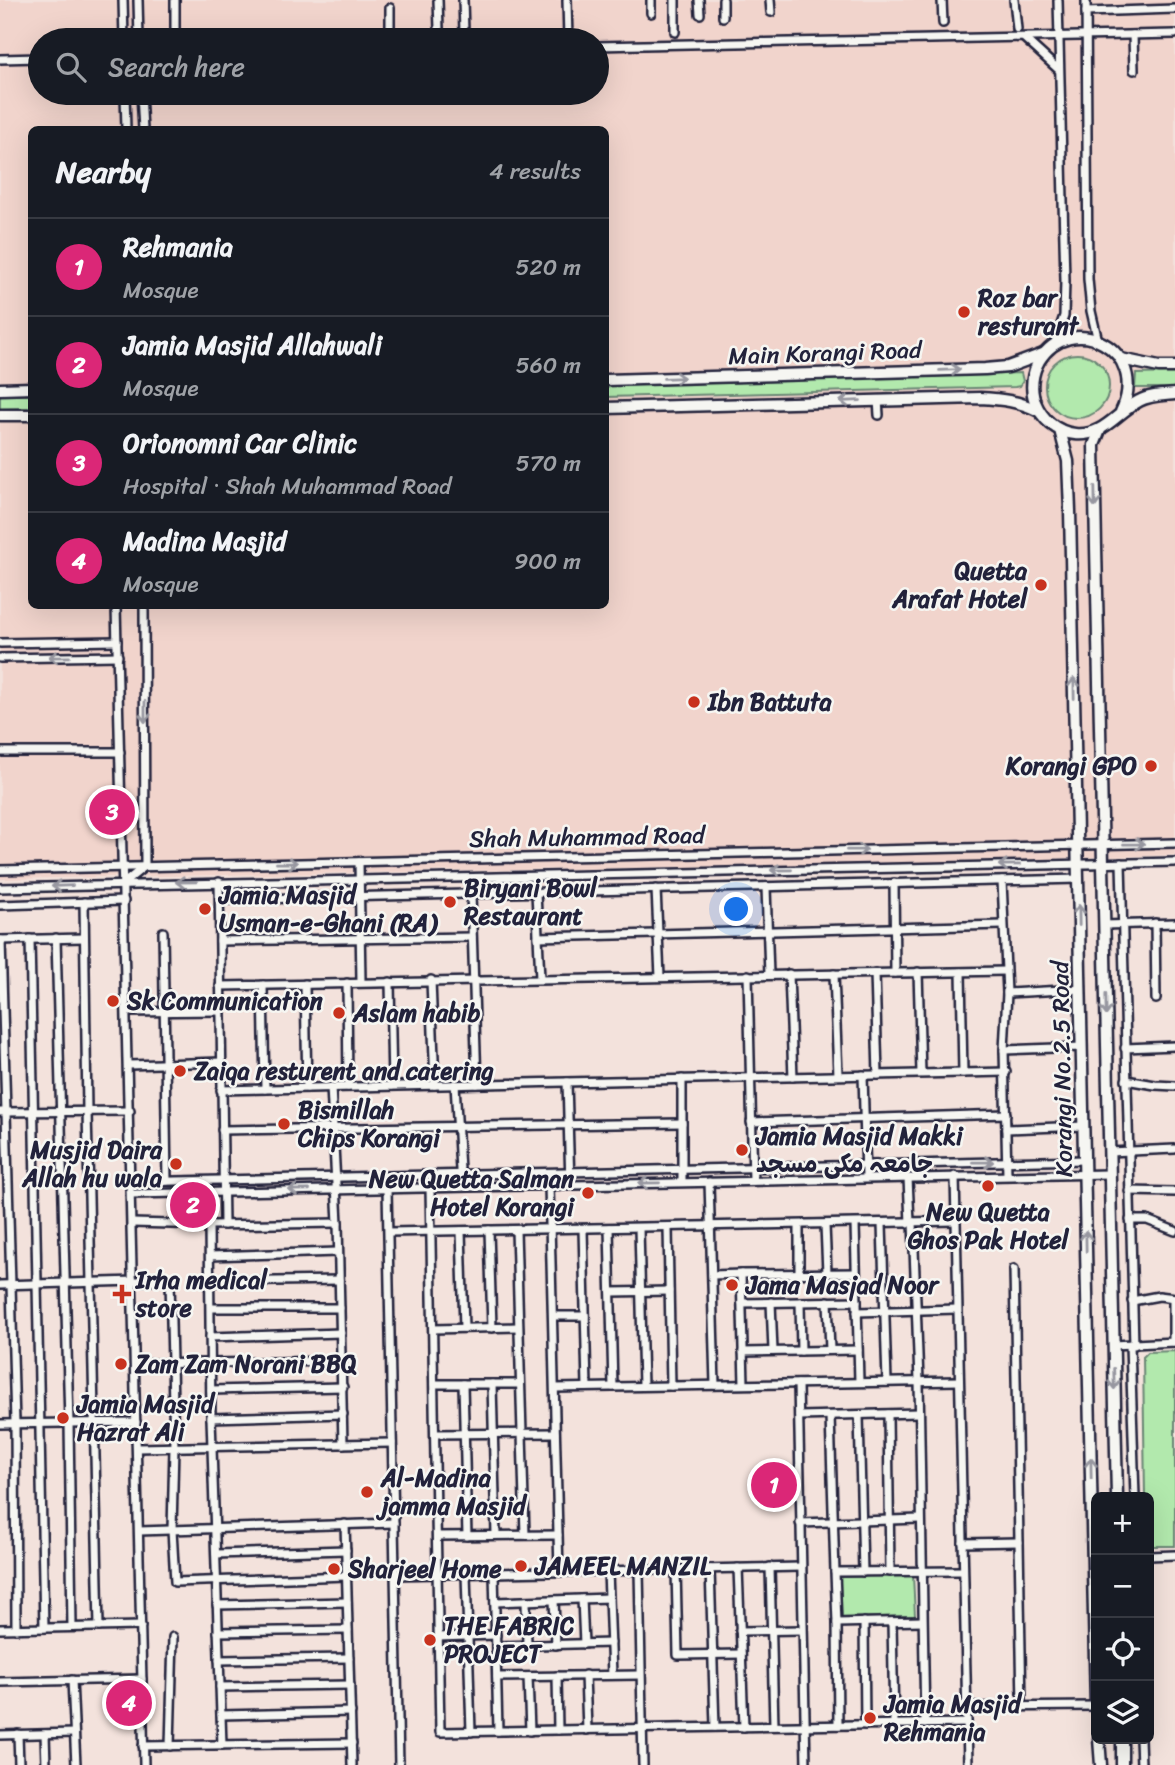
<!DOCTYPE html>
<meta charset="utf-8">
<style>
body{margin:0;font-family:Sriracha,"Playpen Sans Arabic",sans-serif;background:#20242c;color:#f1f3f6}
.controls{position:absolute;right:21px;bottom:21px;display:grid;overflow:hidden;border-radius:10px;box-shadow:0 7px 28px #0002}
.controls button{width:63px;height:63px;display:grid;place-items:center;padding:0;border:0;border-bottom:2px solid #363941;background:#171b24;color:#f1f3f6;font:35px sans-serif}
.you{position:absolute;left:737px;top:910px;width:24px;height:24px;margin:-18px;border:5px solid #fff;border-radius:50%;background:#1a73e8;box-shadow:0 0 0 10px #1a73e833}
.badge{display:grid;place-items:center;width:46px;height:46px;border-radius:50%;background:#db2777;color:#fff;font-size:23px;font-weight:700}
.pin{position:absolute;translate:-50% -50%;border:4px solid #fff;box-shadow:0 2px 7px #0006}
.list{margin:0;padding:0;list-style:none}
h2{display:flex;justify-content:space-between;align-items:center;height:91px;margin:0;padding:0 28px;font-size:30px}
h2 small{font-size:23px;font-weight:400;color:#9ea1a6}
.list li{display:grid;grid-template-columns:46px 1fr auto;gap:21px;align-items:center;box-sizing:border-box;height:98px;padding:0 28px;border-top:2px solid #363941}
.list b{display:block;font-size:26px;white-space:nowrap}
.list p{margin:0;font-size:23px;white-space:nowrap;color:#9ea1a6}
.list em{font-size:23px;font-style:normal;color:#9ea1a6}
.icon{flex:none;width:38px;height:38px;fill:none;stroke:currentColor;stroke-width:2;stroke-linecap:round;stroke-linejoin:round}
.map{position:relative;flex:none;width:1175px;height:1765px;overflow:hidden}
.search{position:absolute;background:#171b24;box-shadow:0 7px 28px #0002;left:28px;top:28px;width:581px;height:77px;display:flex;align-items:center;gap:18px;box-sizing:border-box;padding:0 24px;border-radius:38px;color:#9ea1a6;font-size:26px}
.panel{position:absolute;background:#171b24;box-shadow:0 7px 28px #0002;left:28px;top:126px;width:581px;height:483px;border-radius:10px}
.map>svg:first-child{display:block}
</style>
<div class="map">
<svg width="1175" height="1765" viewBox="0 0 1175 1765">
<rect width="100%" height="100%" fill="#f3e2dc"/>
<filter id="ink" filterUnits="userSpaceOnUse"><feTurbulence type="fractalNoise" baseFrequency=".0143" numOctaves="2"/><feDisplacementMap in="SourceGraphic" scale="14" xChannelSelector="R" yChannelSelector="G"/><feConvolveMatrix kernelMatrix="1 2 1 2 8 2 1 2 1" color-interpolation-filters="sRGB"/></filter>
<g filter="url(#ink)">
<!-- built -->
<path fill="#f1d4cc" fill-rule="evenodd" d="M0,0H1175V855L911,863L0,879ZM40,40H597V93H40ZM32,130H606V606H32Z"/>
<!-- green -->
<g fill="#b2e9ad" stroke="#6a8674" stroke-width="2">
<circle cx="1077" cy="386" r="32"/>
<polygon points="1021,373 1023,381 1020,386 1015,387 606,397 606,386"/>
<polygon points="1175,373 1175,388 1135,388 1136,374"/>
<polygon points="0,395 31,395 31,408 0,409"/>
<polygon points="1175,1351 1175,1546 1150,1546 1149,1497 1145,1497 1143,1357 1148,1352"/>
<polygon points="913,1575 915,1616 839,1618 838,1577"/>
</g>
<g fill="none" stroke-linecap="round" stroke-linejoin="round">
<defs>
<g id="minor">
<polyline points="123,0 124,40"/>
<polyline points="138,0 139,40"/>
<polyline points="175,0 175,29"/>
<polyline points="438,0 439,29"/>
<polyline points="463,0 464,32"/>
<polyline points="567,0 568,40"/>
<polyline points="675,0 675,32"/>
<polyline points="699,0 700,14"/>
<polyline points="770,0 771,12"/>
<polyline points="942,0 943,23"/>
<polyline points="1014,0 1017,29"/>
<polyline points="1086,0 1088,279 1091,311 1098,341"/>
<polyline points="390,8 390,40"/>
<polyline points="1086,12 1175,9"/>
<polyline points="651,13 651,0"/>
<polyline points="723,17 723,0"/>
<polyline points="1133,35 1134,70"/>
<polyline points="1025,39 1059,70"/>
<polyline points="597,46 1175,34"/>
<polyline points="0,59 40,58"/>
<polyline points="125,93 126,130"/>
<polyline points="141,93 143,130"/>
<polyline points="1054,345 1064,316 1065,281 1058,0"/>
<polyline points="878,400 879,415"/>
<polyline points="116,606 144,1765"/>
<polyline points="144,606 145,866"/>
<polyline points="0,643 117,641"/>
<polyline points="0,658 118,656"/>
<polyline points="0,752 120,752"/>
<polyline points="359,862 361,982"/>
<polyline points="1121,863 1134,1345"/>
<polyline points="0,870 1175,843"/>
<polyline points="1002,881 1007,993 1004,1050 1007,1175"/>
<polyline points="219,882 224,1225"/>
<polyline points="124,883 145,866"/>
<polyline points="894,883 895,973"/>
<polyline points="766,887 769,975"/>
<polyline points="0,888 1175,862"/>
<polyline points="656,889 660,977"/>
<polyline points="536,892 540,979"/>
<polyline points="471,894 477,1084"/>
<polyline points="220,900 1079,879"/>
<polyline points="84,902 87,1111 99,1627"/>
<polyline points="0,905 124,901"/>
<polyline points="1155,923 1156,999"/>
<polyline points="1104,925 1175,923"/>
<polyline points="163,932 167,1181"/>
<polyline points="538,937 1003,925"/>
<polyline points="56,938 69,1423 72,1627"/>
<polyline points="30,939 44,1628"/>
<polyline points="0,940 84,938"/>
<polyline points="1,940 15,1423 16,1629"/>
<polyline points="220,941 472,937"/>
<polyline points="918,972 921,1073"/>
<polyline points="961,972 963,1073"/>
<polyline points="875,973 878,1075"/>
<polyline points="789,974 793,1077"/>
<polyline points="834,974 838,1075"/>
<polyline points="748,975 753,1181"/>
<polyline points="431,980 435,1085"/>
<polyline points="390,982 392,1086"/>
<polyline points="347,983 348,1087"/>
<polyline points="305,984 307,1088"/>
<polyline points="263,985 265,1089"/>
<polyline points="220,986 1005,971"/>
<polyline points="1007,993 1081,989"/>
<polyline points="127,1012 221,1011"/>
<polyline points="1125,1048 1175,1046"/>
<polyline points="1004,1050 1082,1047"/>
<polyline points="129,1065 221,1062"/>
<polyline points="863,1075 866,1178"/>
<polyline points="682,1079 682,1182"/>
<polyline points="1126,1080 1155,1085 1175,1086"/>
<polyline points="567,1082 570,1184"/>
<polyline points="455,1084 461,1187"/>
<polyline points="331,1087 338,1223 343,1444"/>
<polyline points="221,1090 1006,1072"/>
<polyline points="0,1112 130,1111"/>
<polyline points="751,1122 1006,1114"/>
<polyline points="1006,1129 1084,1126"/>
<polyline points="222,1130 682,1123"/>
<polyline points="1109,1152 1175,1149"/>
<polyline points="955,1176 968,1765"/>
<polyline points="908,1178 910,1223"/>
<polyline points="131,1182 1085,1160"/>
<polyline points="709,1182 715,1385"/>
<polyline points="549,1185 559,1572"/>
<polyline points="430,1188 440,1732 967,1723"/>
<polyline points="387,1189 399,1765"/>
<polyline points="1129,1191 1175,1192"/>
<polyline points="131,1194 1109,1174"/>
<polyline points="1130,1220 1147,1220 1175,1231"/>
<polyline points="913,1222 919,1381 925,1724"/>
<polyline points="132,1223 209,1225"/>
<polyline points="855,1224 859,1382"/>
<polyline points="882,1224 887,1382"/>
<polyline points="799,1225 799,1273"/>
<polyline points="825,1225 827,1273"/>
<polyline points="609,1228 613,1387"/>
<polyline points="639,1228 643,1386"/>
<polyline points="668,1228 671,1386"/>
<polyline points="583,1229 587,1387"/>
<polyline points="489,1230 492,1328"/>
<polyline points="516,1230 525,1535"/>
<polyline points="461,1231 464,1328"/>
<polyline points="389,1232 956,1221"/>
<polyline points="210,1256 338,1252"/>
<polyline points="1014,1269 1022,1706"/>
<polyline points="712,1275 741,1274"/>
<polyline points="211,1282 339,1280"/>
<polyline points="0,1285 170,1280 174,1447 172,1530 175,1582 347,1576"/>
<polyline points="611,1292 669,1291"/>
<polyline points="1173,1298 1173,1342"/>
<polyline points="828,1301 830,1350"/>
<polyline points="1132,1301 1159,1296 1175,1298"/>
<polyline points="771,1302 773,1351"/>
<polyline points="800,1302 801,1351"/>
<polyline points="742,1303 857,1301"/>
<polyline points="211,1308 340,1308"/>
<polyline points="857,1312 957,1309"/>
<polyline points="553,1316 585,1316"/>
<polyline points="433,1329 518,1327"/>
<polyline points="210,1337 341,1333"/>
<polyline points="1113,1345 1175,1342"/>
<polyline points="1130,1345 1135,1497"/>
<polyline points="743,1352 858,1350"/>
<polyline points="135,1364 342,1361"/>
<polyline points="434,1384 520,1384"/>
<polyline points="463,1384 467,1536"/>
<polyline points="492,1384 496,1535"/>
<polyline points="744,1384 741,1274 856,1273"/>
<polyline points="798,1384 806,1765"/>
<polyline points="555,1388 959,1381"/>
<polyline points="211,1390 343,1387"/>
<polyline points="888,1414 890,1572"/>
<polyline points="859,1415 863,1572"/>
<polyline points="799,1416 919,1413"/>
<polyline points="830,1416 835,1572"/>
<polyline points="211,1418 343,1414"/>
<polyline points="0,1424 136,1422"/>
<polyline points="435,1434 555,1433"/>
<polyline points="137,1448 392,1443"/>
<polyline points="800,1523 920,1519"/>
<polyline points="345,1524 352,1765"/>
<polyline points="139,1531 394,1523"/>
<polyline points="437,1536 558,1535"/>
<polyline points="963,1543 1019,1542"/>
<polyline points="216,1554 346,1550"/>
<polyline points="1149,1556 1175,1555"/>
<polyline points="770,1567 774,1726"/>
<polyline points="738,1568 744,1727"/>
<polyline points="676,1569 678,1655 741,1654"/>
<polyline points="710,1569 715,1727"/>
<polyline points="639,1570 643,1765"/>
<polyline points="608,1571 612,1675"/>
<polyline points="494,1573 498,1731"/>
<polyline points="466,1574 471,1732"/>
<polyline points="394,1575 801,1567"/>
<polyline points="582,1599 584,1644"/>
<polyline points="554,1600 556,1645"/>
<polyline points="526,1601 527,1646"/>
<polyline points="495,1602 609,1598"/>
<polyline points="217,1605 347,1602"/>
<polyline points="922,1621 837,1623 835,1572 963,1571"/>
<polyline points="864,1622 865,1725"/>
<polyline points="892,1622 894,1724"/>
<polyline points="837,1623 838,1725"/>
<polyline points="0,1629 141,1626"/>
<polyline points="740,1631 802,1630"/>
<polyline points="218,1632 348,1630"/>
<polyline points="438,1637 496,1635"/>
<polyline points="496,1646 611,1643"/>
<polyline points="219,1660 349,1658"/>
<polyline points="585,1675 587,1730"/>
<polyline points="557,1676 558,1730"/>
<polyline points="497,1677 640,1675"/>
<polyline points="528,1677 530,1731"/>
<polyline points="72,1680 76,1765"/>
<polyline points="0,1682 142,1679"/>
<polyline points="220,1687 350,1685"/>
<polyline points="967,1707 1096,1706"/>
<polyline points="221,1715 351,1712"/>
<polyline points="18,1734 19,1765"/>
<polyline points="45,1734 46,1765"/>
<polyline points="0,1735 74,1733"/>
<polyline points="1140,1739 1141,1765"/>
<polyline points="222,1745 211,1418 209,1225 338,1223"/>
<polyline points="143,1746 352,1743"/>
<polyline points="170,1746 173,1637"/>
</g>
<g id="major">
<polyline points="1121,359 1159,367 1175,367"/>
<polyline points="606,380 985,369 1008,367 1043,354"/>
<polyline points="0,389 32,388"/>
<path d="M606,408L980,398C1001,399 1019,401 1039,411"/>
<path d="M1121,412C1151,349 1071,309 1039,361C1032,373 1030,389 1035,402C1042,419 1056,432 1075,434C1103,437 1116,413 1139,401C1149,395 1163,395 1175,394"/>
<polyline points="0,415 32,415"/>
<polyline points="1060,430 1068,461 1070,511 1096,1708"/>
<polyline points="1100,430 1094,445 1096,547 1117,1497"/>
<polyline points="1099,1739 1101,1765"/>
<polyline points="1122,1739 1122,1765"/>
</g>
</defs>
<!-- minor casing -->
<use href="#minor" stroke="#22223b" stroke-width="12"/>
<!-- major casing -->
<use href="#major" stroke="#22223b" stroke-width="15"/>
<!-- minor -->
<use href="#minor" stroke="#f6f6f2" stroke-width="7"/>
<!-- major -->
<use href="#major" stroke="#f6f6f2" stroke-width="10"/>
</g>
<!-- one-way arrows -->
<defs><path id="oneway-shaft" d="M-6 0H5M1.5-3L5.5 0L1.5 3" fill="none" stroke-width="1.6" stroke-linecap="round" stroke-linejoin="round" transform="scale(1.75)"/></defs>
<g stroke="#9797a0">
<use href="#oneway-shaft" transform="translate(950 370) rotate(-2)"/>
<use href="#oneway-shaft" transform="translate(674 378) rotate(-2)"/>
<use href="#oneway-shaft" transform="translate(850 401) rotate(178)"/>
<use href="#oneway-shaft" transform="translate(1095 497) rotate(89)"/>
<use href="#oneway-shaft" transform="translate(59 657) rotate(179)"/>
<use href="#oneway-shaft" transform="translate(1074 688) rotate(-91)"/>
<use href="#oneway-shaft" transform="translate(145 712) rotate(90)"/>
<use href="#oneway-shaft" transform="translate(1134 844) rotate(-1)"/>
<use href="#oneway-shaft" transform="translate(857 850) rotate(-1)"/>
<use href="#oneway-shaft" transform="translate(287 863) rotate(-1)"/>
<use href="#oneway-shaft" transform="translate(1009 865) rotate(179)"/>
<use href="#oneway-shaft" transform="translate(781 870) rotate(179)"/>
<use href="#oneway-shaft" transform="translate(186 882) rotate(179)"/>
<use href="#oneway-shaft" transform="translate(62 886) rotate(178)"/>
<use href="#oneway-shaft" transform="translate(1079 915) rotate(-91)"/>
<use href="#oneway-shaft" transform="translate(1106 1005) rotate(89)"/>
<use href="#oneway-shaft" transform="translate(983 1162) rotate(-1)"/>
<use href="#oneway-shaft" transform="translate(649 1183) rotate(179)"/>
<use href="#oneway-shaft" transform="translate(299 1190) rotate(179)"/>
<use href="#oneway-shaft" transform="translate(1086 1241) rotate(-91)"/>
<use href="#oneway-shaft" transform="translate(1114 1379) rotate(88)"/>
<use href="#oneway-shaft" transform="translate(1091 1468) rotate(-91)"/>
</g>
</g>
<!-- markers -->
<g fill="#c8321e" stroke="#f6f6f2" stroke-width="2.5">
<circle cx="964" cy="312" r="7"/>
<circle cx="1041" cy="585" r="7"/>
<circle cx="694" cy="702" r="7"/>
<circle cx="1151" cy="766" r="7"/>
<circle cx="450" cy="902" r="7"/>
<circle cx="205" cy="909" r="7"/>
<circle cx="113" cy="1001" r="7"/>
<circle cx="339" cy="1013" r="7"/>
<circle cx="180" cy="1071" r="7"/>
<circle cx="284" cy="1124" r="7"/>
<circle cx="742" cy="1150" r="7"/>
<circle cx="176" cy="1164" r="7"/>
<circle cx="988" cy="1186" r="7"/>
<circle cx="588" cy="1193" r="7"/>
<circle cx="732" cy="1285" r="7"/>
<path d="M118.5 1283.5h7v7h7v7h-7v7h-7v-7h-7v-7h7z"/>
<circle cx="121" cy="1364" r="7"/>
<circle cx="63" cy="1418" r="7"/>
<circle cx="367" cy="1492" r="7"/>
<circle cx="521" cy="1566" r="7"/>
<circle cx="334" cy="1569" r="7"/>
<circle cx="430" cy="1640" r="7"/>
<circle cx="870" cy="1718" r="7"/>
</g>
<g text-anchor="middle" stroke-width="5" stroke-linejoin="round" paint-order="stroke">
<!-- poi labels -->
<g font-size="24" font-weight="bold" fill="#22223b" stroke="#f6f6f2" text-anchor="start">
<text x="978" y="306">Roz bar<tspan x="978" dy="28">resturant</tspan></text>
<text x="1027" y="579" text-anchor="end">Quetta<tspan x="1027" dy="28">Arafat Hotel</tspan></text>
<text x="708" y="710">Ibn Battuta</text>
<text x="1137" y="774" text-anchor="end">Korangi GPO</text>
<text x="464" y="896">Biryani Bowl<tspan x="464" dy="28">Restaurant</tspan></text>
<text x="219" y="903">Jamia Masjid<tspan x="219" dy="28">Usman-e-Ghani (RA)</tspan></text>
<text x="127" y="1009">Sk Communication</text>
<text x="353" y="1021">Aslam habib</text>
<text x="194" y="1079">Zaiqa resturent and catering</text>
<text x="298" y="1118">Bismillah<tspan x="298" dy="28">Chips Korangi</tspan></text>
<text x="756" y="1144">Jamia Masjid Makki<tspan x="756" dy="28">جامعہ مکی مسجد</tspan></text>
<text x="162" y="1158" text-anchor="end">Musjid Daira<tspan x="162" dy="28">Allah hu wala</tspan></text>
<text x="574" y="1187" text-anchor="end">New Quetta Salman<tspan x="574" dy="28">Hotel Korangi</tspan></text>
<text x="988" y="1220" text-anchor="middle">New Quetta<tspan x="988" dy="28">Ghos Pak Hotel</tspan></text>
<text x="136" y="1288">Irha medical<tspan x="136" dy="28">store</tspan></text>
<text x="746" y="1293">Jama Masjad Noor</text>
<text x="135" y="1372">Zam Zam Norani BBQ</text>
<text x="77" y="1412">Jamia Masjid<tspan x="77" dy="28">Hazrat Ali</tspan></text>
<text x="381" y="1486">Al-Madina<tspan x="381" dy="28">jamma Masjid</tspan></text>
<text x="535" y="1574">JAMEEL MANZIL</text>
<text x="348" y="1577">Sharjeel Home</text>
<text x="444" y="1634">THE FABRIC<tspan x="444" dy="28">PROJECT</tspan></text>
<text x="884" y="1712">Jamia Masjid<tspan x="884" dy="28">Rehmania</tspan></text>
</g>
<!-- street labels -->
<g font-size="24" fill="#22223b" stroke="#f6f6f2">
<text transform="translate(825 353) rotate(-2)" y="8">Main Korangi Road</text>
<text transform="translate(587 837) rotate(-1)" y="8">Shah Muhammad Road</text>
<text transform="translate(1062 1069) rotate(-91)" y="8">Korangi No.2.5 Road</text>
</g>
</g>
</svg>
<div class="controls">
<button>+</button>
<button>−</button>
<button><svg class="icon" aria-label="locate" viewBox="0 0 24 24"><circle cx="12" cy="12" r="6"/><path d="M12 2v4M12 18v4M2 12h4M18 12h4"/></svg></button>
<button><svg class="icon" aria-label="layers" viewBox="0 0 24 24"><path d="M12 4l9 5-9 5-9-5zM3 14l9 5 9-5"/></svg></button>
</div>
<div class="you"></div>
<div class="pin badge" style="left:774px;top:1485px">1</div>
<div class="pin badge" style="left:193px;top:1205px">2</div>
<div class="pin badge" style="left:112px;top:812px">3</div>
<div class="pin badge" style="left:129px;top:1703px">4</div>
<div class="search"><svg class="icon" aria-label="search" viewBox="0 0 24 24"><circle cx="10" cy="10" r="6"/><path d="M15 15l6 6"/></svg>Search here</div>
<section class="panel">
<h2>Nearby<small>4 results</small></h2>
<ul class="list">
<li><span class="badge">1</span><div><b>Rehmania</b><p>Mosque</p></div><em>520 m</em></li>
<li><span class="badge">2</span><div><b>Jamia Masjid Allahwali</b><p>Mosque</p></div><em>560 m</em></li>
<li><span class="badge">3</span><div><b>Orionomni Car Clinic</b><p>Hospital · Shah Muhammad Road</p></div><em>570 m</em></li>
<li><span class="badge">4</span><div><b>Madina Masjid</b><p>Mosque</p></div><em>900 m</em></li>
</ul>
</section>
</div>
